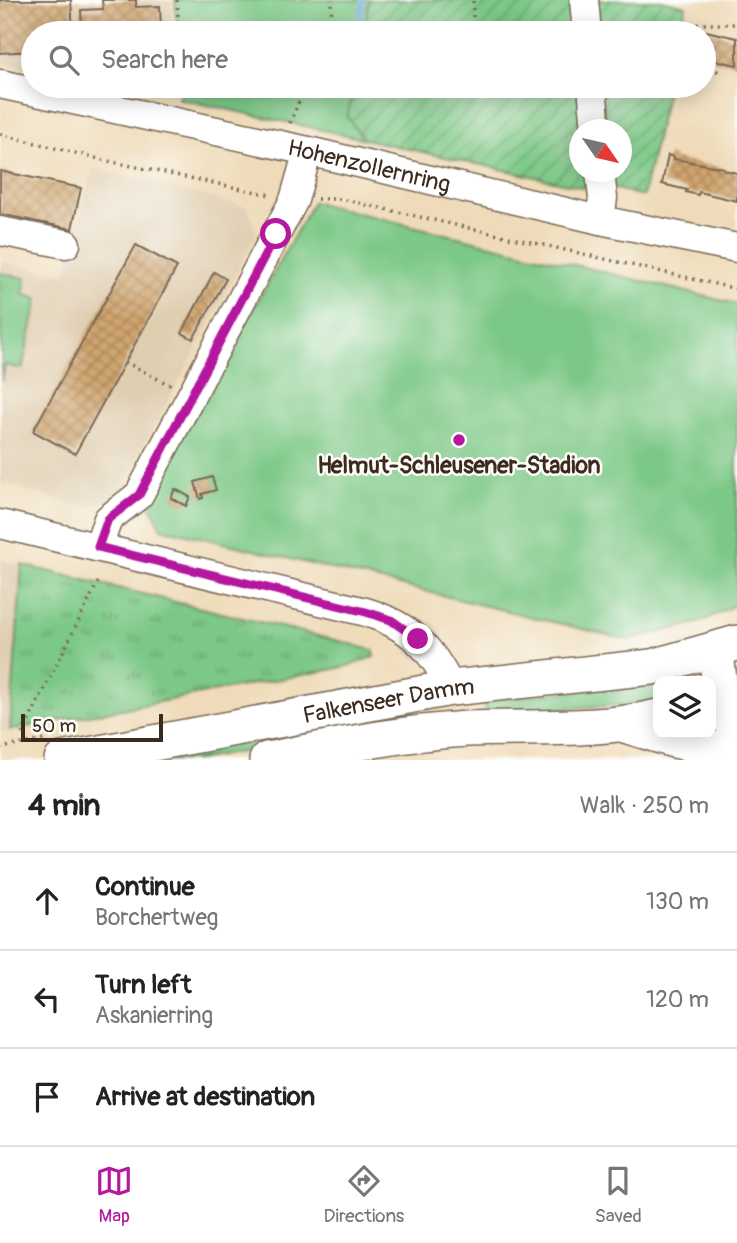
<!DOCTYPE html>
<meta charset="utf-8">
<style>
body{margin:0;font-family:Pangolin,sans-serif;background:#f6f6f6;color:#222}
.controls{position:absolute;right:21px;bottom:21px;display:grid;overflow:hidden;border-radius:14px;box-shadow:0 4px 18px #0003}
.controls button{width:63px;height:63px;display:grid;place-items:center;padding:0;border:0;border-bottom:2px solid #e0e0e0;background:#fff;color:#222;font:35px sans-serif}
.compass{position:absolute;left:569px;top:119px;width:63px;height:63px;border-radius:50%;background:#fff;box-shadow:0 4px 18px #0003;rotate:124deg}
.scale{position:absolute;left:21px;bottom:18px;width:142px;box-sizing:border-box;padding-left:7px;border:4px solid #3b2a1e;border-top:0;font-size:19px;line-height:24px;white-space:nowrap;color:#3b2a1e;-webkit-text-stroke:5px #fdfcf7;paint-order:stroke}
.stop{position:absolute;width:21px;height:21px;margin:-16px;border:5px solid #b5179e;border-radius:50%;background:#fff}
.stop.end{background:#b5179e;border-color:#fff;box-shadow:0 2px 7px #0008}
.list{margin:0;padding:0;list-style:none}
h2{display:flex;justify-content:space-between;align-items:center;height:91px;margin:0;padding:0 28px;font-size:30px}
h2 small{font-size:23px;font-weight:400;color:#767676}
.list li{display:grid;grid-template-columns:46px 1fr auto;gap:21px;align-items:center;box-sizing:border-box;height:98px;padding:0 28px;border-top:2px solid #e0e0e0}
.list b{display:block;font-size:26px;white-space:nowrap}
.list p{margin:0;font-size:23px;white-space:nowrap;color:#767676}
.list em{font-size:23px;font-style:normal;color:#767676}
.icon{flex:none;width:38px;height:38px;fill:none;stroke:currentColor;stroke-width:2;stroke-linecap:round;stroke-linejoin:round}
.map{position:relative;flex:none;width:737px;height:760px;overflow:hidden}
.search{position:absolute;background:#fff;box-shadow:0 4px 18px #0003;left:21px;right:21px;top:21px;height:77px;display:flex;align-items:center;gap:18px;box-sizing:border-box;padding:0 24px;border-radius:38px;color:#767676;font-size:26px}
.sheet{height:385px;background:#fff}
nav{display:flex;justify-content:space-around;align-items:center;box-sizing:border-box;height:98px;border-top:2px solid #e0e0e0;background:#fff;font-size:19px;color:#767676}
nav a{display:grid;justify-items:center;gap:4px}
nav .on{color:#b5179e}
.map>svg:first-child{display:block}
</style>
<div class="map">
<svg width="737" height="760" viewBox="0 0 737 760">
<defs>
<pattern id="grass-tufts" width="24" height="20" patternUnits="userSpaceOnUse" patternTransform="scale(1.75)"><rect width="24" height="20" fill="#7cc886"/><path d="M3 7l-1-3M5 7V3M7 7l1-3M15 17l-1-3M17 17v-4M19 17l1-3" fill="none" stroke="#67a36d"/></pattern>
<pattern id="garden-furrows" width="10" height="10" patternUnits="userSpaceOnUse" patternTransform="scale(1.75)"><rect width="10" height="10" fill="#7cc886"/><path d="M-1 1l2-2M0 10L10 0M9 11l2-2" fill="none" stroke="#67a36d"/></pattern>
<pattern id="building-cross-hatch" width="8" height="8" patternUnits="userSpaceOnUse" patternTransform="scale(1.75)"><rect width="8" height="8" fill="#d0a56f"/><path d="M0 0l8 8M0 8l8-8" fill="none" stroke="#aa875b"/></pattern>
</defs>
<rect width="100%" height="100%" fill="#fdfcf7"/>
<filter id="ink" filterUnits="userSpaceOnUse"><feTurbulence type="fractalNoise" baseFrequency=".0143" numOctaves="2"/><feDisplacementMap in="SourceGraphic" scale="14" xChannelSelector="R" yChannelSelector="G"/><feConvolveMatrix kernelMatrix="1 2 1 2 8 2 1 2 1" color-interpolation-filters="sRGB"/></filter>
<filter id="wash" filterUnits="userSpaceOnUse"><feTurbulence type="fractalNoise" baseFrequency=".00686" numOctaves="4" result="noise"/><feDisplacementMap in="SourceGraphic" scale="28" xChannelSelector="R" yChannelSelector="G"/><feGaussianBlur stdDeviation="1.57" result="paint"/><feColorMatrix in="noise" values="0 0 0 0 0 0 0 0 0 0 0 0 0 0 0 0 0 1.4 0 .05"/><feComposite in="paint" operator="in"/></filter>
<g filter="url(#wash)">
<rect width="100%" height="100%" fill="#efdbb9"/>
<!-- built -->
<g fill="#e0ceb1">
<polygon points="0,0 171,0 172,33 33,33 33,69 0,62"/>
<polygon points="92,168 248,207 257,235 117,497 88,508 0,483 0,262 66,274"/>
<polygon points="0,560 22,565 10,730 0,732"/>
</g>
<!-- grass -->
<g fill="url(#grass-tufts)" stroke="#5c7952" stroke-width="2">
<polygon points="22,565 347,643 374,651 374,657 344,667 10,730"/>
<polygon points="684,676 693,681 658,681 658,701 623,705 488,712 480,701 639,684"/>
<polygon points="411,706 419,720 197,760 120,760"/>
</g>
<!-- park -->
<g fill="#7cc886" stroke="#5c7952" stroke-width="2">
<polygon points="175,0 369,0 364,33 177,33"/>
<polygon points="179,86 354,86 347,117 364,139 180,99"/>
<polygon points="313,202 737,304 737,604 701,622 628,640 161,528 148,500"/>
<polygon points="0,273 26,278 23,294 38,299 22,369 5,365 2,382"/>
</g>
<!-- garden -->
<g fill="url(#garden-furrows)" stroke="#5c7952" stroke-width="2">
<polygon points="369,0 572,0 575,33 364,33"/>
<polygon points="595,0 662,0 686,6 680,33 598,33"/>
<polygon points="354,86 581,86 586,129 580,130 580,172 591,172 594,190 364,139 347,117"/>
<polygon points="603,86 668,86 643,196 612,188 610,172 622,172 622,130 607,129"/>
</g>
<g fill="none" stroke-linecap="round" stroke-linejoin="round">
<!-- stream -->
<polyline stroke="#6faae0" stroke-width="5" points="359,29 363,0"/>
</g>
<g id="blocks">
<!-- building -->
<g fill="url(#building-cross-hatch)">
<polygon points="0,0 71,0 73,33 33,33 33,51 0,53"/>
<polygon points="102,0 136,0 136,7 160,6 161,30 138,31 138,33 82,33 81,10 103,9"/>
<polygon points="697,29 737,38 737,65 704,58 704,33 696,33"/>
<polygon points="668,155 674,157 674,159 724,168 724,170 737,173 737,201 699,192 698,195 686,192 687,190 662,184"/>
<polygon points="0,171 81,188 72,229 0,214"/>
<polygon points="136,245 177,267 75,454 33,431"/>
<polygon points="214,272 226,279 193,339 182,333"/>
<polygon points="212,477 216,490 202,494 203,498 200,499 195,482"/>
<polygon points="175,489 190,497 186,506 171,498"/>
</g>
</g>
</g>
<g filter="url(#ink)">
<use href="#blocks" fill-opacity="0" stroke="#7a6854" stroke-width="2"/>
<g fill="none" stroke-linecap="round" stroke-linejoin="round">
<defs>
<g id="minor">
<polyline points="584,0 587,33"/>
<path id="s1" d="M0,84L308,151L600,220L737,248"/>
<polyline points="592,86 596,130"/>
<polyline points="600,220 603,198 600,172"/>
<polyline points="0,231 66,244"/>
<path d="M0,524L366,612C410,626 431,647 451,688"/>
<polyline points="98,547 108,519 139,495 294,200 308,151"/>
</g>
<g id="major">
<path d="M716,651C719,678 719,707 737,730"/>
<polyline points="625,725 674,740 737,754"/>
<path id="s2" d="M62,760L451,688L652,667L737,643"/>
<path d="M267,760C333,747 400,733 467,729C531,726 596,732 658,717"/>
</g>
</defs>
<!-- minor casing -->
<use href="#minor" stroke="#7a6854" stroke-width="31"/>
<!-- major casing -->
<use href="#major" stroke="#7a6854" stroke-width="38"/>
<!-- path -->
<g stroke="#7a6854" stroke-width="3.5" stroke-dasharray="2 5" stroke-linecap="butt">
<polyline points="177,0 179,33"/>
<polyline points="473,24 473,0"/>
<polyline points="328,33 332,23 331,0"/>
<polyline points="690,33 692,24 737,24"/>
<polyline points="704,64 719,72"/>
<polyline points="181,86 182,101"/>
<polyline points="290,123 305,86"/>
<polyline points="0,134 103,160 271,195"/>
<polyline points="317,199 341,199 737,289"/>
<polyline points="125,362 172,386"/>
<polyline points="22,734 99,580"/>
<polyline points="0,748 45,740"/>
</g>
<!-- minor -->
<use href="#minor" stroke="#fff" stroke-width="28"/>
<!-- major -->
<use href="#major" stroke="#fff" stroke-width="35"/>
</g>
</g>
<g fill="none" stroke-linecap="round" stroke-linejoin="round" filter="url(#ink)">
<!-- route -->
<polyline stroke="#b5179e" stroke-width="9" points="276,234 139,495 108,519 98,547 366,612 391,620 418,639"/>
</g>
<!-- markers -->
<circle fill="#b5179e" stroke="#fdfcf7" stroke-width="2.5" cx="459" cy="440" r="7"/>
<g text-anchor="middle" stroke-width="5" stroke-linejoin="round" paint-order="stroke">
<!-- street labels -->
<g font-size="23" fill="#3b2a1e" stroke="#fdfcf7">
<text dy="8" stroke="none"><textPath href="#s1" startOffset="378">Hohenzollernring</textPath></text>
<text dy="8" stroke="none"><textPath href="#s2" startOffset="332">Falkenseer Damm</textPath></text>
</g>
<!-- poi labels -->
<g font-size="23" font-weight="bold" fill="#3b2a1e" stroke="#fdfcf7">
<text x="459" y="473">Helmut-Schleusener-Stadion</text>
</g>
</g>
</svg>
<div class="controls">
<button><svg class="icon" aria-label="layers" viewBox="0 0 24 24"><path d="M12 4l9 5-9 5-9-5zM3 14l9 5 9-5"/></svg></button>
</div>
<svg class="compass" viewBox="-18 -18 36 36"><path d="M0-13l5 13h-10z" fill="#e53935"/><path d="M0 13l5-13h-10z" fill="#767676"/></svg>
<div class="scale">50 m</div>
<div class="stop" style="left:276px;top:234px"></div>
<div class="stop end" style="left:418px;top:639px"></div>
<div class="search"><svg class="icon" aria-label="search" viewBox="0 0 24 24"><circle cx="10" cy="10" r="6"/><path d="M15 15l6 6"/></svg>Search here</div>
</div>
<section class="sheet">
<h2>4 min<small>Walk · 250 m</small></h2>
<ul class="list">
<li><svg class="icon" aria-label="ahead" viewBox="0 0 24 24"><path d="M12 20V5M6 11l6-6 6 6"/></svg><div><b>Continue</b><p>Borchertweg</p></div><em>130 m</em></li>
<li><svg class="icon" aria-label="left" viewBox="0 0 24 24"><path d="M17 20v-9H6M10 6l-5 5 5 5"/></svg><div><b>Turn left</b><p>Askanierring</p></div><em>120 m</em></li>
<li><svg class="icon" aria-label="arrive" viewBox="0 0 24 24"><path d="M6 21V4h12l-3 4 3 4H6"/></svg><div><b>Arrive at destination</b></div></li>
</ul>
</section>
<nav>
<a class="on"><svg class="icon" aria-label="map" viewBox="0 0 24 24"><path d="M3 6l6-2 6 2 6-2v14l-6 2-6-2-6 2zM9 4v14M15 6v14"/></svg>Map</a>
<a><svg class="icon" aria-label="directions" viewBox="0 0 24 24"><path d="M12 3l9 9-9 9-9-9zM9 14v-3h6M13 9l2 2-2 2"/></svg>Directions</a>
<a><svg class="icon" aria-label="saved" viewBox="0 0 24 24"><path d="M7 4h10v16l-5-4-5 4z"/></svg>Saved</a>
</nav>
